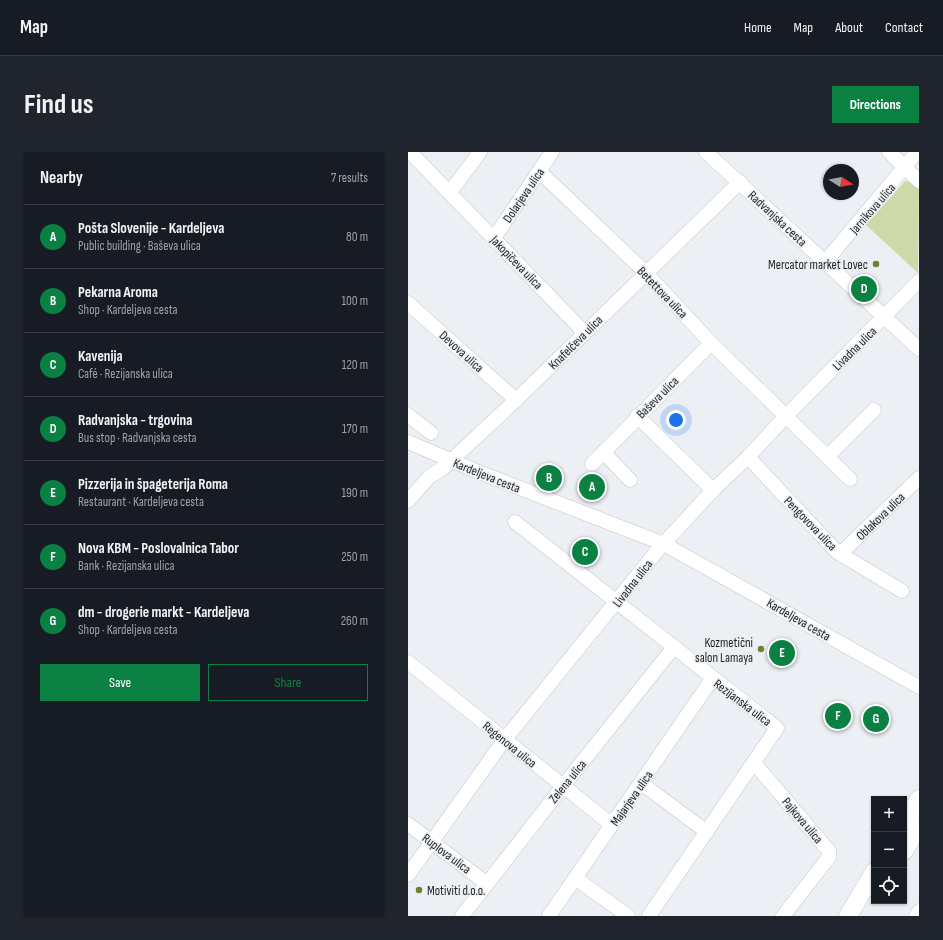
<!DOCTYPE html>
<meta charset="utf-8">
<style>
body{margin:0;font-family:"Sofia Sans Condensed",sans-serif;background:#20242c;color:#f1f3f6}
.controls{position:absolute;right:12px;bottom:12px;display:grid;overflow:hidden;border-radius:0px;box-shadow:0 1px 3px #0004}
.controls button{width:36px;height:36px;display:grid;place-items:center;padding:0;border:0;border-bottom:1px solid #363941;background:#171b24;color:#f1f3f6;font:20px sans-serif}
.compass{position:absolute;left:415px;top:12px;width:36px;height:36px;border-radius:50%;background:#171b24;box-shadow:0 1px 3px #0004;rotate:101deg}
.you{position:absolute;left:268px;top:268px;width:14px;height:14px;margin:-10px;border:3px solid #fff;border-radius:50%;background:#1a73e8;box-shadow:0 0 0 6px #1a73e833}
.badge{display:grid;place-items:center;width:26px;height:26px;border-radius:50%;background:#0b8043;color:#fff;font-size:13px;font-weight:700}
.pin{position:absolute;translate:-50% -50%;border:2px solid #fff;box-shadow:0 1px 4px #0006}
.list{margin:0;padding:0;list-style:none}
h2{display:flex;justify-content:space-between;align-items:center;height:52px;margin:0;padding:0 16px;font-size:17px}
h2 small{font-size:13px;font-weight:400;color:#9ea1a6}
.list li{display:grid;grid-template-columns:26px 1fr auto;gap:12px;align-items:center;box-sizing:border-box;height:64px;padding:0 16px;border-top:1px solid #363941}
.list b{display:block;font-size:15px;white-space:nowrap}
.list p{margin:0;font-size:13px;white-space:nowrap;color:#9ea1a6}
.list em{font-size:13px;font-style:normal;color:#9ea1a6}
.actions{display:flex;gap:8px;padding:12px 16px}
.actions a{flex:1;padding:9px 0;border:1px solid #0b8043;border-radius:0px;text-align:center;font-size:14px;color:#0b8043}
.actions .main{background:#0b8043;color:#fff}
.icon{flex:none;width:22px;height:22px;fill:none;stroke:currentColor;stroke-width:2;stroke-linecap:round;stroke-linejoin:round}
.map{position:relative;flex:none;width:511px;height:764px;overflow:hidden;border-radius:0px}
header{display:flex;align-items:center;gap:24px;box-sizing:border-box;height:56px;padding:0 20px;background:#171b24;border-bottom:1px solid #363941}
header strong{font-size:19px}
nav{display:flex;gap:22px;margin-inline-start:auto;font-size:14px}
.intro{display:flex;align-items:center;justify-content:space-between;box-sizing:border-box;height:96px;padding:0 24px}
h1{margin:0;font-size:28px}
.button{padding:10px 18px;border-radius:0px;background:#0b8043;color:#fff;font-size:14px;font-weight:700}
main{display:flex;gap:24px;padding:0 24px}
aside{flex:1;background:#171b24;border-radius:0px;box-shadow:0 1px 3px #0004}
.map>svg:first-child{display:block}
</style>
<header>
<strong>Map</strong>
<nav><a>Home</a><a>Map</a><a>About</a><a>Contact</a></nav>
</header>
<div class="intro"><h1>Find us</h1><a class="button">Directions</a></div>
<main>
<aside>
<h2>Nearby<small>7 results</small></h2>
<ul class="list">
<li><span class="badge">A</span><div><b>Pošta Slovenije - Kardeljeva</b><p>Public building · Baševa ulica</p></div><em>80 m</em></li>
<li><span class="badge">B</span><div><b>Pekarna Aroma</b><p>Shop · Kardeljeva cesta</p></div><em>100 m</em></li>
<li><span class="badge">C</span><div><b>Kavenija</b><p>Café · Rezijanska ulica</p></div><em>120 m</em></li>
<li><span class="badge">D</span><div><b>Radvanjska - trgovina</b><p>Bus stop · Radvanjska cesta</p></div><em>170 m</em></li>
<li><span class="badge">E</span><div><b>Pizzerija in špageterija Roma</b><p>Restaurant · Kardeljeva cesta</p></div><em>190 m</em></li>
<li><span class="badge">F</span><div><b>Nova KBM - Poslovalnica Tabor</b><p>Bank · Rezijanska ulica</p></div><em>250 m</em></li>
<li><span class="badge">G</span><div><b>dm - drogerie markt - Kardeljeva</b><p>Shop · Kardeljeva cesta</p></div><em>260 m</em></li>
</ul>
<div class="actions"><a class="main">Save</a><a>Share</a></div>
</aside>
<div class="map">
<svg width="511" height="764" viewBox="0 0 511 764">
<rect width="100%" height="100%" fill="#ecf0f4"/>
<!-- green -->
<polygon fill="#cdd9a8" points="497,29 503,30 511,37 510,121 458,73"/>
<g fill="none" stroke-linecap="round" stroke-linejoin="round">
<defs>
<g id="minor">
<polyline points="2,0 176,180"/>
<polyline points="298,0 511,197"/>
<polyline points="481,0 511,29"/>
<polyline points="131,19 238,121 303,191 442,327"/>
<polyline points="42,40 72,0"/>
<polyline points="86,86 144,0"/>
<polyline points="417,110 509,0"/>
<polyline points="0,151 108,248"/>
<polyline points="0,263 23,281"/>
<polyline points="229,264 305,338"/>
<polyline points="0,290 68,319 256,392 511,535"/>
<polyline points="195,300 222,328"/>
<polyline points="420,304 466,258"/>
<polyline points="340,305 429,400 494,439"/>
<polyline points="184,312 303,191"/>
<polyline points="0,349 21,325 35,316 108,248 332,30"/>
<polyline points="107,370 369,576 241,764"/>
<polyline points="433,401 511,326"/>
<polyline points="0,510 204,673"/>
<polyline points="347,612 421,699 421,705 375,764"/>
<polyline points="233,631 299,680"/>
<polyline points="0,672 78,731"/>
<polyline points="0,723 97,587 249,399 305,338 340,305 378,264 511,129"/>
<polyline points="167,726 220,764"/>
<polyline points="54,764 155,634 266,495"/>
<polyline points="141,764 304,527"/>
<polyline points="508,764 511,759"/>
</g>
<g id="major">
<polyline points="496,671 511,647"/>
<polyline points="496,699 511,674"/>
<polyline points="440,764 466,720"/>
</g>
</defs>
<!-- minor casing -->
<use href="#minor" stroke="#c2c6ca" stroke-width="15"/>
<!-- major casing -->
<use href="#major" stroke="#c2c6ca" stroke-width="19"/>
<!-- minor -->
<use href="#minor" stroke="#fff" stroke-width="14"/>
<!-- major -->
<use href="#major" stroke="#fff" stroke-width="18"/>
</g>
<!-- markers -->
<g fill="#71812f" stroke="#ecf0f4" stroke-width="1.5">
<circle cx="468" cy="112" r="4"/>
<circle cx="353" cy="497" r="4"/>
<circle cx="11" cy="738" r="4"/>
</g>
<g text-anchor="middle" stroke-width="3" stroke-linejoin="round" paint-order="stroke">
<!-- street labels -->
<g font-size="13" fill="#1f2022" stroke="#ecf0f4">
<text transform="translate(115 43) rotate(-56)" y="5">Dolarjeva ulica</text>
<text transform="translate(464 56) rotate(-49)" y="5">Jarnikova ulica</text>
<text transform="translate(370 66) rotate(43)" y="5">Radvanjska cesta</text>
<text transform="translate(109 110) rotate(46)" y="5">Jakopičeva ulica</text>
<text transform="translate(255 140) rotate(46)" y="5">Betettova ulica</text>
<text transform="translate(167 190) rotate(-45)" y="5">Knafelčeva ulica</text>
<text transform="translate(446 196) rotate(-45)" y="5">Livadna ulica</text>
<text transform="translate(54 199) rotate(42)" y="5">Devova ulica</text>
<text transform="translate(249 245) rotate(-45)" y="5">Baševa ulica</text>
<text transform="translate(79 323) rotate(22)" y="5">Kardeljeva cesta</text>
<text transform="translate(472 364) rotate(-44)" y="5">Oblakova ulica</text>
<text transform="translate(403 371) rotate(46)" y="5">Pengovova ulica</text>
<text transform="translate(224 431) rotate(-52)" y="5">Livadna ulica</text>
<text transform="translate(391 467) rotate(30)" y="5">Kardeljeva cesta</text>
<text transform="translate(335 550) rotate(37)" y="5">Rezijanska ulica</text>
<text transform="translate(102 592) rotate(39)" y="5">Regenova ulica</text>
<text transform="translate(159 629) rotate(-51)" y="5">Zelena ulica</text>
<text transform="translate(223 646) rotate(-55)" y="5">Majarjeva ulica</text>
<text transform="translate(395 668) rotate(50)" y="5">Pajkova ulica</text>
<text transform="translate(39 701) rotate(37)" y="5">Ruplova ulica</text>
</g>
<!-- poi labels -->
<g font-size="13" fill="#1f2022" stroke="#ecf0f4" text-anchor="end">
<text x="460" y="117">Mercator market Lovec</text>
<text x="345" y="495">Kozmetični<tspan x="345" dy="15">salon Lamaya</tspan></text>
<text x="19" y="743" text-anchor="start">Motiviti d.o.o.</text>
</g>
</g>
</svg>
<div class="controls">
<button>+</button>
<button>−</button>
<button><svg class="icon" aria-label="locate" viewBox="0 0 24 24"><circle cx="12" cy="12" r="6"/><path d="M12 2v4M12 18v4M2 12h4M18 12h4"/></svg></button>
</div>
<svg class="compass" viewBox="-18 -18 36 36"><path d="M0-13l5 13h-10z" fill="#e53935"/><path d="M0 13l5-13h-10z" fill="#9ea1a6"/></svg>
<div class="you"></div>
<div class="pin badge" style="left:184px;top:335px">A</div>
<div class="pin badge" style="left:141px;top:326px">B</div>
<div class="pin badge" style="left:177px;top:400px">C</div>
<div class="pin badge" style="left:456px;top:137px">D</div>
<div class="pin badge" style="left:374px;top:501px">E</div>
<div class="pin badge" style="left:430px;top:564px">F</div>
<div class="pin badge" style="left:468px;top:567px">G</div>
</div>
</main>
